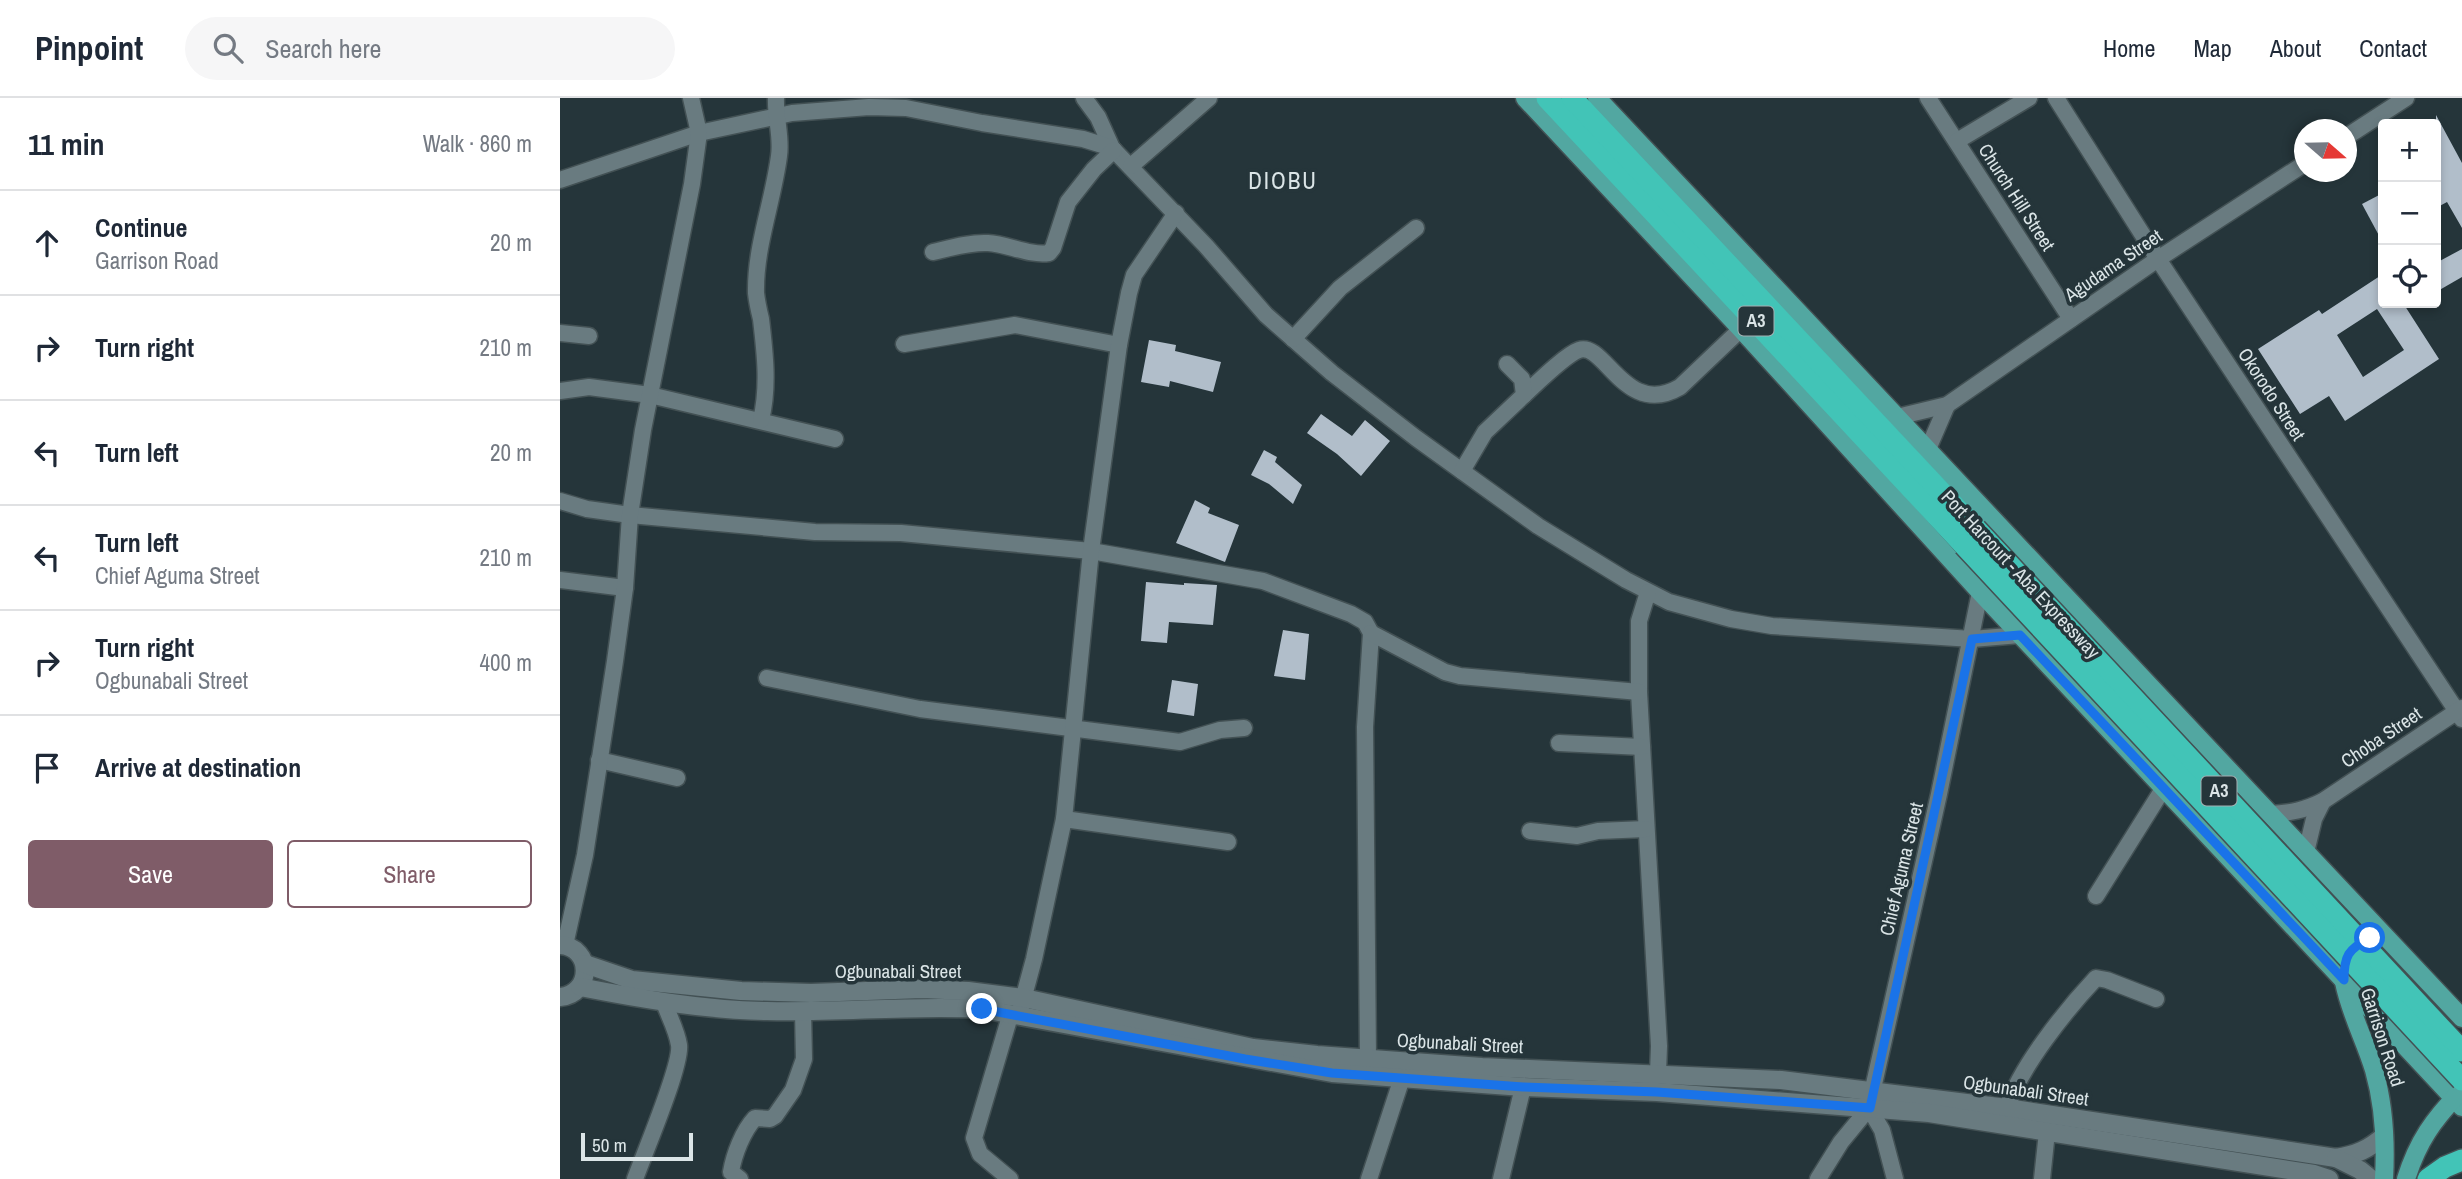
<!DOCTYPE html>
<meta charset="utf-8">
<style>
body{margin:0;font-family:"Archivo Narrow",sans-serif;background:#f6f6f7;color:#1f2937}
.controls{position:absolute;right:21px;top:21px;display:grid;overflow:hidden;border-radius:7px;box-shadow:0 4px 10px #0003}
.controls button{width:63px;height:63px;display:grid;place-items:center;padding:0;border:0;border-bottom:2px solid #e0e1e3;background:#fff;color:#1f2937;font:35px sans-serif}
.compass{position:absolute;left:1734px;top:21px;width:63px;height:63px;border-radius:50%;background:#fff;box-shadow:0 4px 10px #0003;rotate:110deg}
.scale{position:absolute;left:21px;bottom:18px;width:112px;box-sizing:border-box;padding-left:7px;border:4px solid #dbe5e7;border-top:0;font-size:19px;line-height:24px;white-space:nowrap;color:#dbe5e7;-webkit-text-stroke:5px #25353a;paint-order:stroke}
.stop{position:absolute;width:21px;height:21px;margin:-16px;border:5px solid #1a73e8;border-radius:50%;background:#fff}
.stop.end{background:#1a73e8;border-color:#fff;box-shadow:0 2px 7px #0008}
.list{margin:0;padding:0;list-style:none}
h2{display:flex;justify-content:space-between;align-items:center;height:91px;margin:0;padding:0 28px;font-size:30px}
h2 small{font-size:23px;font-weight:400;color:#747a83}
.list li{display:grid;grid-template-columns:46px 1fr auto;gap:21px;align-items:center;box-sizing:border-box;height:105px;padding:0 28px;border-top:2px solid #e0e1e3}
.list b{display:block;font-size:26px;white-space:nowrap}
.list p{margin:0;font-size:23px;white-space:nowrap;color:#747a83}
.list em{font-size:23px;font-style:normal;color:#747a83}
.actions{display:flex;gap:14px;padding:21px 28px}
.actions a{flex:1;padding:16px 0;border:2px solid #7f5c68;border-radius:7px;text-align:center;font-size:24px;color:#7f5c68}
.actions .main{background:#7f5c68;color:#fff}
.icon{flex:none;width:38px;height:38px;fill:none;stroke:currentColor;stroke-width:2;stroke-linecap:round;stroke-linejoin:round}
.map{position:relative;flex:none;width:1902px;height:1081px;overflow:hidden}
header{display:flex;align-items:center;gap:42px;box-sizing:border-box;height:98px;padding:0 35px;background:#fff;border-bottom:2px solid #e0e1e3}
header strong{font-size:33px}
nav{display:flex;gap:38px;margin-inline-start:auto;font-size:24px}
.search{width:490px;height:63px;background:#f6f6f7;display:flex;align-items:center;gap:18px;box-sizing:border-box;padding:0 24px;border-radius:38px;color:#747a83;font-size:26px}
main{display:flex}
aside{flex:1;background:#fff}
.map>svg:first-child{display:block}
</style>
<header>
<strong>Pinpoint</strong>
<div class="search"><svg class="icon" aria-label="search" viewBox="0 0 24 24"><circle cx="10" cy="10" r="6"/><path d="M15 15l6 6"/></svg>Search here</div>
<nav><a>Home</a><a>Map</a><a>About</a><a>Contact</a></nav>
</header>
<main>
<aside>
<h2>11 min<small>Walk · 860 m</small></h2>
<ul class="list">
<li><svg class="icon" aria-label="ahead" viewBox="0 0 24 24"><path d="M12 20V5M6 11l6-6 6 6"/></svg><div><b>Continue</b><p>Garrison Road</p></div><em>20 m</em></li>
<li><svg class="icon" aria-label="right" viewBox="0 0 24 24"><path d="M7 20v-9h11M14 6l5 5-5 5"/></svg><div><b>Turn right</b></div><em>210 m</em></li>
<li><svg class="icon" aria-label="left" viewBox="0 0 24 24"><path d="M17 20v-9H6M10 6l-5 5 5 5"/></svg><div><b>Turn left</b></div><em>20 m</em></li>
<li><svg class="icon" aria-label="left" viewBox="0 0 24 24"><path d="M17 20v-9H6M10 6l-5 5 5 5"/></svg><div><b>Turn left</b><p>Chief Aguma Street</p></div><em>210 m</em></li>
<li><svg class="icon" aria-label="right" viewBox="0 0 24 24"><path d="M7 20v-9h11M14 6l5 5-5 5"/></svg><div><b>Turn right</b><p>Ogbunabali Street</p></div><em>400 m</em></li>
<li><svg class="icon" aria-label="arrive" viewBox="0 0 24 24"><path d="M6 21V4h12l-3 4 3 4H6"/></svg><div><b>Arrive at destination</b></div></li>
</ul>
<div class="actions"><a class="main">Save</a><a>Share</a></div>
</aside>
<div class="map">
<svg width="1902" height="1081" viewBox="0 0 1902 1081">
<rect width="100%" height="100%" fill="#25353a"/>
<!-- building -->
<g fill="#b1beca" fill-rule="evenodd">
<polygon points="1876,17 1902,65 1902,130 1887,104 1876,110"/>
<polygon points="1823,95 1823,145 1802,106"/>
<polygon points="1902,151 1902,179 1876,194 1876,165"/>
<path d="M1823,176V205H1843L1879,261L1785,323L1769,298L1740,316L1698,251L1759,212L1762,216ZM1817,211L1844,252L1803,279L1777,237Z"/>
<polygon points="589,242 616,247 615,253 661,264 653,294 610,283 609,289 581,284"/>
<polygon points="761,316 792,338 805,322 830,343 801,378 777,356 747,335"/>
<polygon points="704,352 717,359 715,364 742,387 733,406 709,386 691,377"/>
<polygon points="635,402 650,410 648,415 679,427 665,464 616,445"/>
<polygon points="586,484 624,487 624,485 657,487 653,527 609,524 607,545 581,543"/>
<polygon points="723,532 749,536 745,582 714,578"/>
<polygon points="612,582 638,586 634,618 607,614"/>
</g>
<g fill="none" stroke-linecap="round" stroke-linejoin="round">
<defs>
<g id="street">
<polyline points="524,0 538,19 552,50 646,148 706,217 772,275 856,340 978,428 1066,482 1109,504 1171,521 1212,528 1412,541 1460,537"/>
<polyline points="1368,0 1511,221"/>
<polyline points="1496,0 1598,161 1902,621"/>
<polyline points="1786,39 1846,0"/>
<polyline points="1397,43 1469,0"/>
<polyline points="571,68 649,0"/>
<polyline points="0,82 139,35 232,15 309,9 346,10 422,25 523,41 552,50"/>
<path d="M373,154C390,150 410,144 428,145C448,146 469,158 489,155L493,150L508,104L534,71L554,52"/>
<polyline points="0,235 29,238"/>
<polyline points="733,241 780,190 856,130"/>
<polyline points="344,246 455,227 559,247"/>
<polyline points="0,293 29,289 90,297 275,341"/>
<path d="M964,297C976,286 1005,257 1019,252C1045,243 1065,321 1120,289L1181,231"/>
<polyline points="1337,319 1387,307 1598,161 1744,66"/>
<path d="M201,322C209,289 205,255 201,221C199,213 197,204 196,195C195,149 213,104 219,58C222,39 215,19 216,0"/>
<polyline points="1368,351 1387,307"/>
<polyline points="902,373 925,334 964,297 962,281 947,266"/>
<polyline points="0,403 27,411 70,417 255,434 341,435 531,453 703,483 791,516 805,524 811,535 805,629 808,961"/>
<polyline points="0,482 65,490"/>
<polyline points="1088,494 1079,523 1079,594 1099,948 1098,975"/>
<polyline points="811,535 885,574 900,578 1079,594"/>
<polyline points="207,580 360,611 620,644 660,632 684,630"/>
<polyline points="999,645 1082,649"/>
<polyline points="39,662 117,680"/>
<path d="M1710,716C1731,715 1745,712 1763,703L1902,610"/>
<polyline points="504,721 668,744"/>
<polyline points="970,733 1017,738 1038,733 1086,731"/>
<polyline points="1746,754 1754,721 1763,703"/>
<polyline points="1536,798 1603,691"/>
<polyline points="5,847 25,757 55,563 65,490 70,417 83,332 132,86 139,35 131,0"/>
<polyline points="461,909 474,861 504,721 531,453 559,247 569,195 574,177 616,115"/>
<polyline points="450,918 414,1040 420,1056 450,1081"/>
<polyline points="1310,1004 1379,696 1420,494"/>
<polyline points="1309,1010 1322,1032 1335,1081"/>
<path d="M1447,1010C1460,969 1506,912 1536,880L1547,882L1596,901"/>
<path d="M75,1081C84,1056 122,967 119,947C117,933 109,918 104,905"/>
<path d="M180,1081L171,1074C174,1056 183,1033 195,1020L210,1021L215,1018L233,992L244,961L243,913"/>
<polyline points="809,1081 842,980"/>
<polyline points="941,1081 963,989"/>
<polyline points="1258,1081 1281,1044 1309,1010"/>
<polyline points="1482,1081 1487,1034"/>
</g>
<g id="secondary">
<path d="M0,847C33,849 33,896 0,899"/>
<path d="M25,866L72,882L181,893L251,895L362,891L408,893L464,900L693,950L757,957L922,969L1221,982L1447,1010L1776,1060C1796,1057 1809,1051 1824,1038"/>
<path d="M20,889C82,901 143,912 207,913C278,915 350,907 422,911L772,975L963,989L1097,994L1369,1015L1754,1076L1769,1081"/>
<polyline points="1776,1060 1800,1072 1811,1081"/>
</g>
<g id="primary">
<polyline points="965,0 1181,231 1420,494 1902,1009"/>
<polyline points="1037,0 1902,920"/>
<path d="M1784,884C1790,915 1805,942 1814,972C1824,1007 1826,1045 1824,1081"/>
<path d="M1846,1081C1858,1043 1873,1022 1901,993"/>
</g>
<g id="highway">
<polyline points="987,0 1404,447"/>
<polyline points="1012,0 1416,431"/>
<polyline points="1868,1081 1885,1069 1902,1062"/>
</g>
</defs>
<!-- street casing -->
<use href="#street" stroke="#435154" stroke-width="19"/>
<!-- secondary casing -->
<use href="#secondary" stroke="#435154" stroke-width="21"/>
<!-- primary casing -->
<use href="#primary" stroke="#435154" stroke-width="21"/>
<!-- highway casing -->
<use href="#highway" stroke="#435154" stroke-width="24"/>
<!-- street -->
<use href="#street" stroke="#697b80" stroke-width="16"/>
<!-- secondary -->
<use href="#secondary" stroke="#697b80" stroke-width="18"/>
<!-- primary -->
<use href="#primary" stroke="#52a7a1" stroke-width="18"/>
<!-- highway -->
<use href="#highway" stroke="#42c4b7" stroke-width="21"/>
<defs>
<g id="highway-bridge">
<polyline points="1416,431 1902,953"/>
<polyline points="1404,447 1902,982"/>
</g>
</defs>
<!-- highway-bridge casing -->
<use href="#highway-bridge" stroke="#435154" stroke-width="24" stroke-linecap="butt"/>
<!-- highway-bridge -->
<use href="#highway-bridge" stroke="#42c4b7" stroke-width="21"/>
</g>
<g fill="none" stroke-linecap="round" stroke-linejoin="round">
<!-- route -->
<path stroke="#1a73e8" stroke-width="9" d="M422,911L685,961L772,975L963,989L1097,994L1310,1010L1412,541L1460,537L1784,882C1784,858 1788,851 1810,840"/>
</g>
<g text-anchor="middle" stroke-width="7" stroke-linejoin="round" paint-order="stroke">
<!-- shield labels -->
<g fill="#25353a" stroke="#a4b0b3" stroke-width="2">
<rect x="1178.5" y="208.5" width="35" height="29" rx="5"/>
<rect x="1641.5" y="678.5" width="35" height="29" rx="5"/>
</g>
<g font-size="18" font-weight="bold" fill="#dbe5e7">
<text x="1196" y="229">A3</text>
<text x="1659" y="699">A3</text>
</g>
<!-- street labels -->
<g font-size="19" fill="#dbe5e7" stroke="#25353a">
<text transform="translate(1457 99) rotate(57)" y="7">Church Hill Street</text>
<text transform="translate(1553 167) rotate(-34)" y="7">Agudama Street</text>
<text transform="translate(1712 296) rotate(57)" y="7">Okorodo Street</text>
<text transform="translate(1461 476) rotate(47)" y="7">Port Harcourt - Aba Expressway</text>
<text transform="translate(1821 639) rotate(-34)" y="7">Choba Street</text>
<text transform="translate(1341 771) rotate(-77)" y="7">Chief Aguma Street</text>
<text x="338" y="880">Ogbunabali Street</text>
<text transform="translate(1823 939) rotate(72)" y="7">Garrison Road</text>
<text transform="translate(900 945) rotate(3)" y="7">Ogbunabali Street</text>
<text transform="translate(1466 992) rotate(8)" y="7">Ogbunabali Street</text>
</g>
<!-- quarter labels -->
<g font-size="23" letter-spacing="2" fill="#dbe5e7" stroke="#25353a">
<text x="723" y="91">DIOBU</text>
</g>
</g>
</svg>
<div class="controls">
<button>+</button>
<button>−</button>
<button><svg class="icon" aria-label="locate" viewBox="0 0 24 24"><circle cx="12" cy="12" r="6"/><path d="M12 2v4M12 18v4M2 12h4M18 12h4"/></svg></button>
</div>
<svg class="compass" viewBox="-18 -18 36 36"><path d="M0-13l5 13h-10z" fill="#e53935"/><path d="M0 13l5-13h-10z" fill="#747a83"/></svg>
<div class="scale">50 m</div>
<div class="stop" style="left:1810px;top:840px"></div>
<div class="stop end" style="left:422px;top:911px"></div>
</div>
</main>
